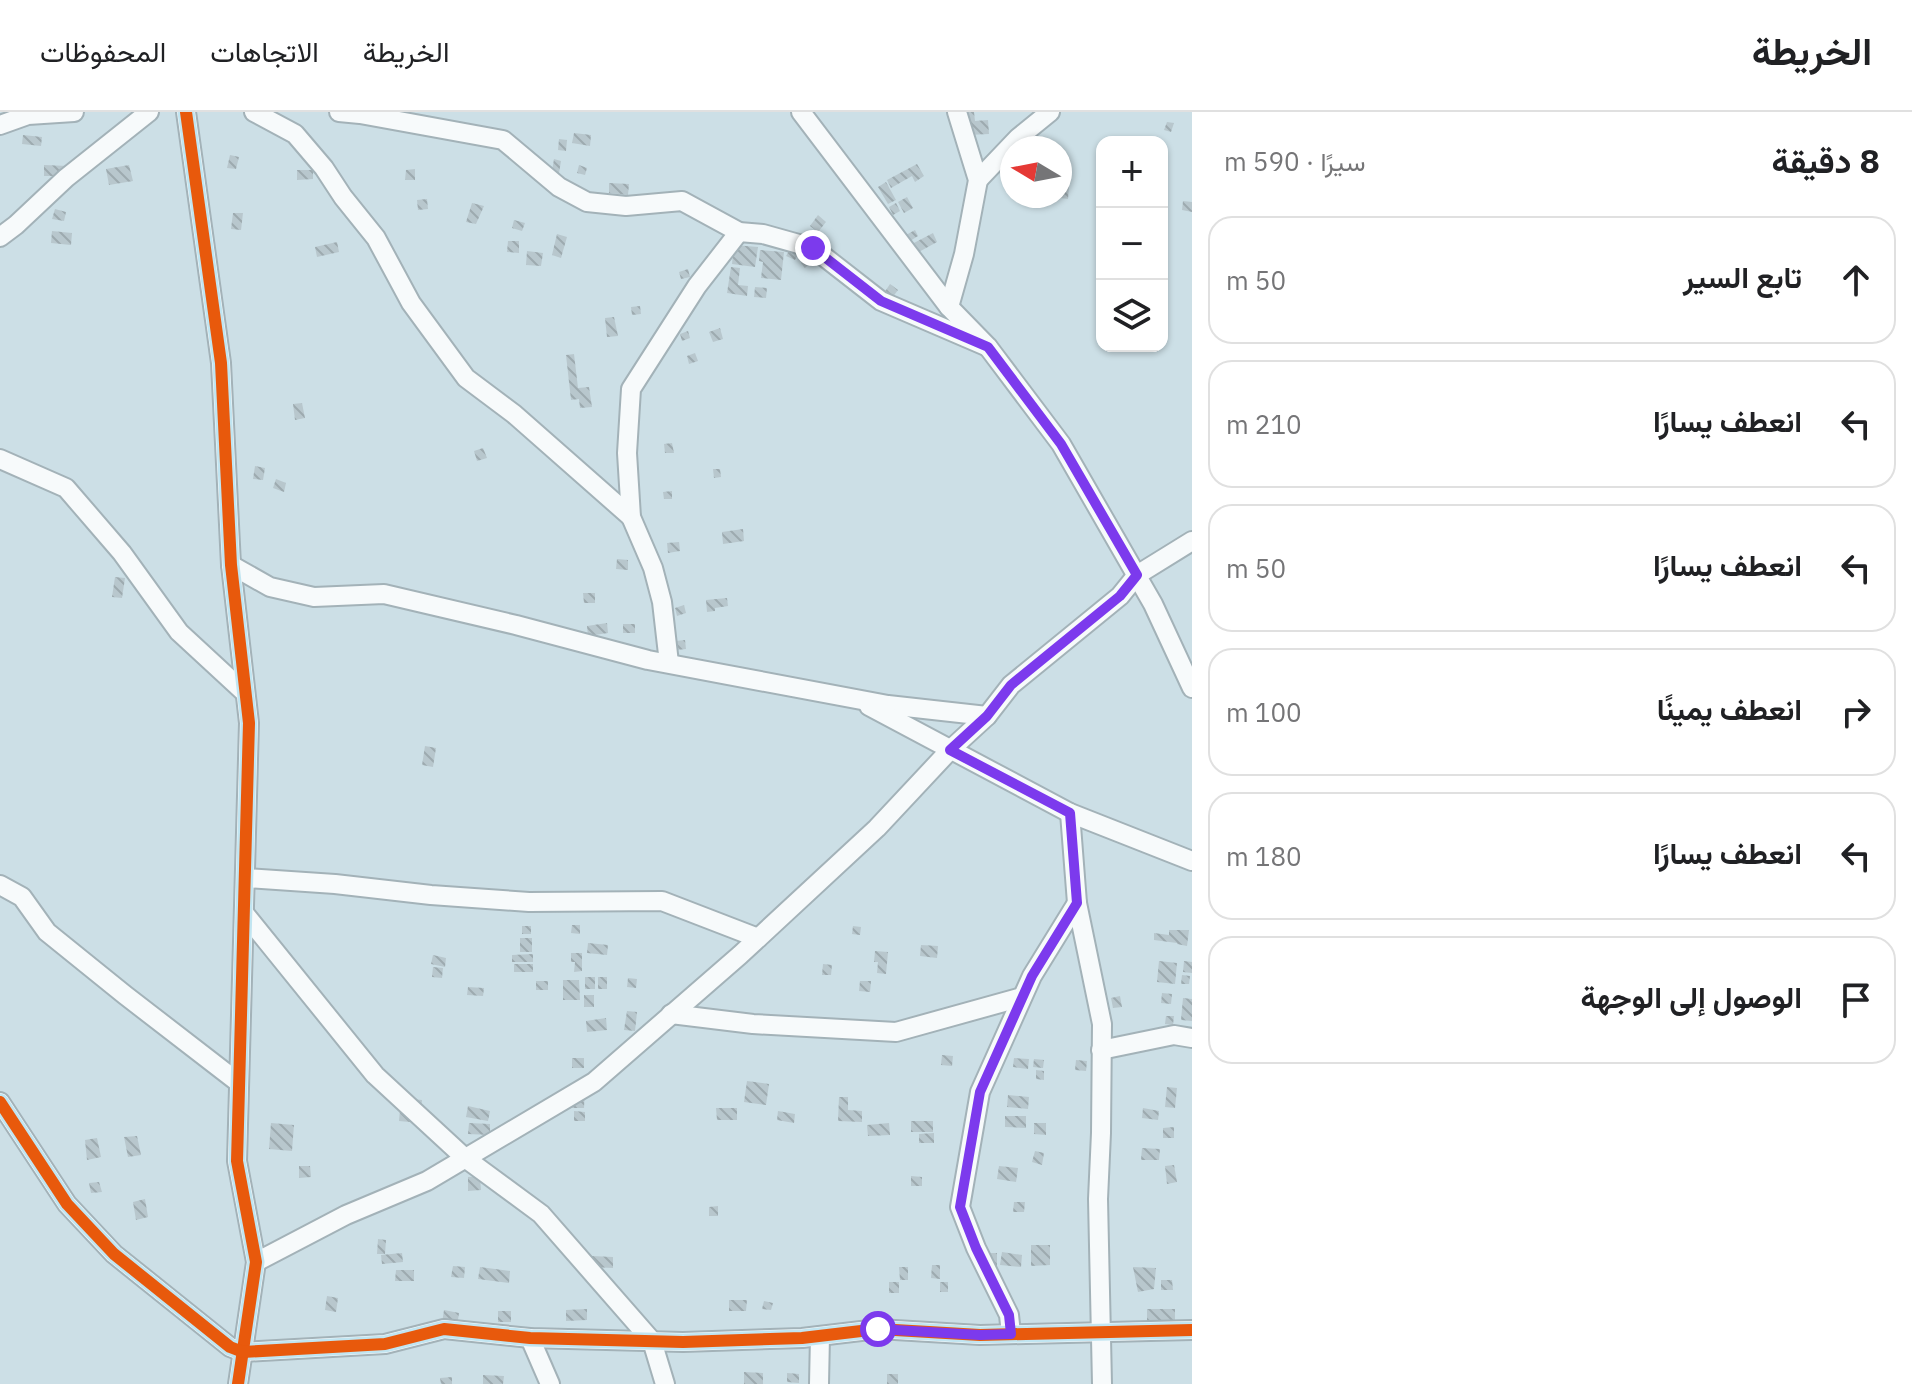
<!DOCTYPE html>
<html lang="ar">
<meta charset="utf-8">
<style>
body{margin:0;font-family:"IBM Plex Sans",Vazirmatn,sans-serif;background:#f2f2f2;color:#202124;direction:rtl}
.controls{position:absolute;right:24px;top:24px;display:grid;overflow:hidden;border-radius:16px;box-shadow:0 2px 6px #0004}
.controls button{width:72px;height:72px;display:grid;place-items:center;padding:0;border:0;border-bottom:2px solid #e0e0e0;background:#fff;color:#202124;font:40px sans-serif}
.compass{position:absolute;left:1000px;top:24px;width:72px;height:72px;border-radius:50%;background:#fff;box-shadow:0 2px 6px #0004;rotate:280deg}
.stop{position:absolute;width:24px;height:24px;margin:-18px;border:6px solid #7c3aed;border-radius:50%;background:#fff}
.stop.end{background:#7c3aed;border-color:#fff;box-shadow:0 2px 8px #0008}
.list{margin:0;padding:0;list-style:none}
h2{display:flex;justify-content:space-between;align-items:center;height:104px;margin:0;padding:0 32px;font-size:34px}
h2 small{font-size:26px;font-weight:400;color:#757577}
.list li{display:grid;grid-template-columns:52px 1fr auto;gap:24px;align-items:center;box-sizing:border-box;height:128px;margin:0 16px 16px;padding:0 16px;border:2px solid #e0e0e0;border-radius:24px}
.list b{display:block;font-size:30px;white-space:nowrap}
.list em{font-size:26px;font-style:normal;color:#757577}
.icon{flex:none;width:44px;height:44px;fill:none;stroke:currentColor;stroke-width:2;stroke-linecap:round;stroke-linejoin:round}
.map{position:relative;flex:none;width:1192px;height:1272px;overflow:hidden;direction:ltr}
header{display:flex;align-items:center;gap:48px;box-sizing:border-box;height:112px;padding:0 40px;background:#fff;border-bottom:2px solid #e0e0e0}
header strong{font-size:38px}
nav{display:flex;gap:44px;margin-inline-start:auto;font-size:28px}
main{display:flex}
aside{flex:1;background:#fff}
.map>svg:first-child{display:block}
</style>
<header>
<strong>الخريطة</strong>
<nav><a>الخريطة</a><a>الاتجاهات</a><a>المحفوظات</a></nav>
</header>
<main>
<aside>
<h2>8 دقيقة<small>سيرًا · 590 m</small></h2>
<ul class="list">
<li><svg class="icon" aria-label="ahead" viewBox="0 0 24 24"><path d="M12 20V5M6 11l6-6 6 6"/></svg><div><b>تابع السير</b></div><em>50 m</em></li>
<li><svg class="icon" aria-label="left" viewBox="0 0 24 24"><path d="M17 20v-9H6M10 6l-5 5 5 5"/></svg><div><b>انعطف يسارًا</b></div><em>210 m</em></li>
<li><svg class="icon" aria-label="left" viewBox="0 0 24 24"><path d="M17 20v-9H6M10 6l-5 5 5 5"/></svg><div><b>انعطف يسارًا</b></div><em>50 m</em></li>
<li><svg class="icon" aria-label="right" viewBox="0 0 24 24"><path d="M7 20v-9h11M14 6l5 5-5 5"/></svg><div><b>انعطف يمينًا</b></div><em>100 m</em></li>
<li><svg class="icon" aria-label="left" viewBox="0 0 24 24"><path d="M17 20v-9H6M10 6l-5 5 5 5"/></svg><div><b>انعطف يسارًا</b></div><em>180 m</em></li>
<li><svg class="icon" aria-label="arrive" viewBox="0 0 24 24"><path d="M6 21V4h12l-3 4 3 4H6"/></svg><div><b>الوصول إلى الوجهة</b></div></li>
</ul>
</aside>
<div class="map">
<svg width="1192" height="1272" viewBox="0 0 1192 1272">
<defs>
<pattern id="building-back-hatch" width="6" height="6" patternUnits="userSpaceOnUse" patternTransform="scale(2)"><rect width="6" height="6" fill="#b8c7cd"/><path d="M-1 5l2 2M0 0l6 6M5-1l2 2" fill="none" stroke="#9daaaf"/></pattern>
</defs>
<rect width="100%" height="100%" fill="#ccdfe6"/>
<!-- building -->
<g fill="url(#building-back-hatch)">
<polygon points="966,0 974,0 975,9 988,8 989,22 968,23"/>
<polygon points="1167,10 1174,11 1171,20 1164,18"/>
<polygon points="574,21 591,23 590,34 572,31"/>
<polygon points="23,23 42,25 41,34 22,32"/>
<polygon points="559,27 567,28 566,39 558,38"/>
<polygon points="230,43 239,45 236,57 227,56"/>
<polygon points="554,47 561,49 559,61 552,59"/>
<polygon points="917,52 924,64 915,70 912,64 891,76 887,68"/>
<polygon points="44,53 68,54 68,64 44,64"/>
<polygon points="129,53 133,69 109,73 106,57"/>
<polygon points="579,53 587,56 585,63 577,61"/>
<polygon points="415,57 415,68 405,68 406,58"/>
<polygon points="297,58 313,58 313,67 297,68"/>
<polygon points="886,70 896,88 888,92 878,75"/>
<polygon points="609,71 629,72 628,83 609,81"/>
<polygon points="1061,75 1069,75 1068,87 1060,86"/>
<polygon points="907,85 913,96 904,101 898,90"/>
<polygon points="427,87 428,97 418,98 417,88"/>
<polygon points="1183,89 1192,90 1192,100 1182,98"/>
<polygon points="472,91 484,94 476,112 466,110"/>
<polygon points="896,91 900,99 893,103 889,95"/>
<polygon points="55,97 66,100 64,109 52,107"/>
<polygon points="233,101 243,101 241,118 231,117"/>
<polygon points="818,103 826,110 818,120 810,114"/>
<polygon points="514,108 525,111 522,119 512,116"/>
<polygon points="915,118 918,124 910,129 906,123"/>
<polygon points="52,119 72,121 71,133 51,131"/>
<polygon points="933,121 937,130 917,141 912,132"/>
<polygon points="557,122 567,125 561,146 552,143"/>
<polygon points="508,129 519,129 519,141 507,140"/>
<polygon points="337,130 339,140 317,145 315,135"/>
<polygon points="734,133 758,135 755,155 732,152"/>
<polygon points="792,133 800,138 795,148 786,144"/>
<polygon points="760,138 784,140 781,168 761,166 763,150 759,149"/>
<polygon points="527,139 543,141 541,154 526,153"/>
<polygon points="808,145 812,149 805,156 801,151"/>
<polygon points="731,155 740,156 738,173 748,174 747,184 727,181"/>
<polygon points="688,157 690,165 681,167 679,160"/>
<polygon points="890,172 898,178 889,190 882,184"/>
<polygon points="755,175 767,176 766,186 754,185"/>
<polygon points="640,194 641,202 632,203 631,195"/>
<polygon points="614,205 618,224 607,225 605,206"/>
<polygon points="720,216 723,227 713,230 709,220"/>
<polygon points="688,219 690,226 682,229 680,222"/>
<polygon points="695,241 698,249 689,252 687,244"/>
<polygon points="574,242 578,276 589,275 592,295 580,296 579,287 571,288 566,243"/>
<polygon points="302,291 305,306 295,308 293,292"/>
<polygon points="672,331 674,341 665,341 664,332"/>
<polygon points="483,336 487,346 477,349 474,339"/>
<polygon points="255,354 265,356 263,368 253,367"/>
<polygon points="713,357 720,357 721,365 714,366"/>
<polygon points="276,367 286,371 284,380 273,376"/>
<polygon points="672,379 672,387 664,387 663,380"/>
<polygon points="743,417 744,429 723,432 722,420"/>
<polygon points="679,430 680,439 668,441 667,431"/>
<polygon points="617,447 628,448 628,458 616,457"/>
<polygon points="115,465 125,466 122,486 112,485"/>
<polygon points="583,481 595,481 595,491 584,491"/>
<polygon points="727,486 728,494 715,496 715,499 707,500 706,488"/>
<polygon points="684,493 686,501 677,504 675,496"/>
<polygon points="607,511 608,521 588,524 587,514"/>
<rect x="623" y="512" width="12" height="9"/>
<polygon points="685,528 686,537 677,538 676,529"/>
<polygon points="425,634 436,636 433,655 422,653"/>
<polygon points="572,813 580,813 580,822 571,821"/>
<rect x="522" y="814" width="9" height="8"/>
<polygon points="853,814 861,815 860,823 852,822"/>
<polygon points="1169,818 1189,818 1187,834 1177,832 1177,831 1154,828 1154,821 1169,823"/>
<rect x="520" y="826" width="12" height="14"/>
<polygon points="588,831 608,833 607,843 587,841"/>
<polygon points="921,833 938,834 937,846 920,844"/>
<polygon points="875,839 888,840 886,862 877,861 878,850 874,850"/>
<polygon points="571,841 582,841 582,859 574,860 575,850 571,850"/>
<polygon points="533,842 533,850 512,850 512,843"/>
<polygon points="433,843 446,846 445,855 431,852"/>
<polygon points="1159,849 1177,851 1175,872 1157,870"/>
<polygon points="1184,849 1192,850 1192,861 1183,860"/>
<rect x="514" y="852" width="19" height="8"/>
<polygon points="823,852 832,853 831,863 822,863"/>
<polygon points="433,855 443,856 442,866 432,865"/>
<polygon points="1182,863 1190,864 1189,872 1181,872"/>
<rect x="585" y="865" width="10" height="12"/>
<rect x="598" y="865" width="9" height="12"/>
<polygon points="628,866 637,867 636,876 627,875"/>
<polygon points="563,868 579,868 580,888 563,888"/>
<rect x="536" y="869" width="12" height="9"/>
<polygon points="860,869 871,869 870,880 859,879"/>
<polygon points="468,875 484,876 483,884 467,883"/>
<polygon points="1162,881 1172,882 1171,892 1161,891"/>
<rect x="584" y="883" width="10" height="12"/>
<polygon points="1120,884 1122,895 1113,896 1111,886"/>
<polygon points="1183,886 1192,887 1192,909 1181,908"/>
<polygon points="627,899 637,900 635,919 624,918"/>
<polygon points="1166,904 1174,904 1173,913 1165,912"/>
<polygon points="606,906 607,918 587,920 586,909"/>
<polygon points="942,943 953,944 952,954 941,953"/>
<rect x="572" y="946" width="12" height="10"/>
<polygon points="1014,946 1029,947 1028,957 1013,955"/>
<polygon points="1034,947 1044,948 1043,956 1033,955"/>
<polygon points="1076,948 1087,949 1086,959 1075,958"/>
<polygon points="1036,958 1044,959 1044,968 1036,967"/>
<polygon points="747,969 769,972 766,993 744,990"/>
<polygon points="573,973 585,973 584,996 572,996"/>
<polygon points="1167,975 1177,976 1175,996 1165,995"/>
<polygon points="1008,983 1029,985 1028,997 1007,995"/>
<polygon points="839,985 848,985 848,998 862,999 862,1010 838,1009"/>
<polygon points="401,986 422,988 420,1011 399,1009"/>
<polygon points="468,994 490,999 488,1009 466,1005"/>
<polygon points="716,996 737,996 737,1008 717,1008"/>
<polygon points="1143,996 1159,999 1158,1008 1142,1006"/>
<polygon points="574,999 585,1000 585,1009 574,1009"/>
<polygon points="778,999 795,1002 794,1011 777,1008"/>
<polygon points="1005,1004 1026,1004 1026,1016 1005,1015"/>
<rect x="911" y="1009" width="22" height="11"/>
<polygon points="271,1011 294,1013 292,1039 269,1037"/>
<polygon points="469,1011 490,1012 490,1023 468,1022"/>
<polygon points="889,1011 890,1023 868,1024 867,1013"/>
<polygon points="1034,1011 1046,1011 1046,1023 1034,1022"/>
<polygon points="1174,1015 1174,1026 1163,1026 1163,1016"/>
<polygon points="934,1021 934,1031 919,1031 919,1022"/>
<polygon points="137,1024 141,1043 128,1045 124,1025"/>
<polygon points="97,1026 101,1045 87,1048 85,1028"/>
<polygon points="1142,1036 1160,1037 1159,1048 1141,1048"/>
<polygon points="1035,1039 1044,1041 1042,1053 1032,1050"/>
<polygon points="1174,1053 1177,1070 1167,1072 1165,1054"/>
<polygon points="299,1054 310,1054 311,1065 299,1066"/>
<polygon points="999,1054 1018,1056 1016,1070 997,1067"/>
<polygon points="480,1064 481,1078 468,1079 468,1065"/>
<polygon points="911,1064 922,1065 922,1074 911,1074"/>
<polygon points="99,1070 102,1080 91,1081 89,1071"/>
<polygon points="145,1087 148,1105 136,1108 133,1090"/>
<polygon points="1014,1090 1025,1090 1024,1100 1013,1100"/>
<polygon points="718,1094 718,1104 709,1104 709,1095"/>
<polygon points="378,1127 386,1128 385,1142 377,1142"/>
<polygon points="1031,1133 1050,1133 1050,1153 1031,1154"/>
<polygon points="1002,1140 1022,1143 1021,1155 1000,1153"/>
<polygon points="402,1141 403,1150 382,1152 381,1143"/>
<rect x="978" y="1141" width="19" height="13"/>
<polygon points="592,1144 613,1145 613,1156 592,1155"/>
<polygon points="932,1153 940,1153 940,1167 931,1166"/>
<polygon points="453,1154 465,1155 464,1166 451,1165"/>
<polygon points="480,1155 510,1159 509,1171 478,1167"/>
<polygon points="899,1155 908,1155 908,1168 900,1168"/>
<polygon points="1133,1155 1156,1156 1154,1177 1138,1180"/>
<polygon points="396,1158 414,1158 414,1169 395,1169"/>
<polygon points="1161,1168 1172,1168 1173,1178 1161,1178"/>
<rect x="889" y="1170" width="10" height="11"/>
<rect x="940" y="1170" width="8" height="10"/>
<polygon points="327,1184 338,1186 336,1200 325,1198"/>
<polygon points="729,1188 747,1188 746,1199 729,1199"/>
<polygon points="764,1189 773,1191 771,1198 762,1197"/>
<polygon points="587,1197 587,1208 566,1209 566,1198"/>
<rect x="1147" y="1197" width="28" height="12"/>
<polygon points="444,1198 459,1201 457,1214 442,1211"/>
<rect x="498" y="1199" width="13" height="11"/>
<polygon points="744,1260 763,1261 763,1272 744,1272"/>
<polygon points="787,1261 799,1262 799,1271 787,1270"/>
<rect x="887" y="1262" width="11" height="10"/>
<polygon points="483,1263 504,1264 503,1272 483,1272"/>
<polygon points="452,1265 452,1272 441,1272 440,1266"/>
</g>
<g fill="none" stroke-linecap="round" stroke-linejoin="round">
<defs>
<g id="minor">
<polyline points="186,0 221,251 231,453 249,611 237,1049 256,1150 238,1272"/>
<polyline points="254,0 295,22 324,56 343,85 376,126 411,191 466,266 514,302 631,405"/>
<polyline points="339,0 360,2 503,28 559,75 587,90 626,94 682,89 739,120 763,122 813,136 881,189 988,235"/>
<polyline points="801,0 949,195 988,235 1061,332 1153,492 1192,576"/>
<polyline points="0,13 28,3 74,0"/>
<polyline points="978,68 1018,26 1050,0"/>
<polyline points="0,125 16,113 66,66 149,0"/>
<polyline points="949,195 964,142 978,68 957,0"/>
<polyline points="0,347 66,376 122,441 179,520 244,580"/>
<polyline points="231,453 270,475 314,485 384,482 516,513 648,548 888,593 987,604"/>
<polyline points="669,551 662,490 653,456 631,405 627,341 631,277 697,174 739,120"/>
<polyline points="869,594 1070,701 1192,749"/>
<polyline points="1070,701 1077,791 1102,912 1101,1021 1098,1087 1102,1272"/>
<polyline points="245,766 335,772 431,783 529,790 662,789 758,826"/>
<polyline points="0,773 22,785 47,820 125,883 239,971"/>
<polyline points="244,801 375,963 465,1046 541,1102 652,1229 665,1272"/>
<polyline points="671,902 753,912 896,920 1022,885"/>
<polyline points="1101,938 1174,923 1192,926"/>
<polyline points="0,990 67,1092 114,1142 230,1235 243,1240 385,1232 444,1217 530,1226 683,1230 802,1226 878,1217 980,1223 1192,1218"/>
<polyline points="256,1150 346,1103 427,1069 594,970 740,843 877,716 950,638 987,604 1011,573 1120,484 1137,463 1192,429"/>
<polyline points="1011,1222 1009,1203 976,1136 960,1095 980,980 1032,864 1077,791"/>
<polyline points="530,1226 550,1272"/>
<polyline points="819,1272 820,1224"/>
</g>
</defs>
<!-- minor casing -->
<use href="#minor" stroke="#a3b2b8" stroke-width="22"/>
<!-- minor -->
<use href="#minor" stroke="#f7fafb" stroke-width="18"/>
<defs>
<g id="cycleway">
<polyline points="186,0 221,251 231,453 249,611 237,1049 256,1150 238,1272"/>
<polyline points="0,990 67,1092 114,1142 230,1235 243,1240 385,1232 444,1217 530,1226 683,1230 802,1226 878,1217 980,1223 1192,1218"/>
</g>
</defs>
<!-- cycleway casing -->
<use href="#cycleway" stroke="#c1e5f1" stroke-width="17"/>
<!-- cycleway -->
<use href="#cycleway" stroke="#e8590c" stroke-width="12"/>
</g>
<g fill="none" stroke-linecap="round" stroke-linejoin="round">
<!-- route -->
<polyline stroke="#7c3aed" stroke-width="10" points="813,136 881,189 988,235 1061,332 1137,463 1120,484 1011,573 987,604 950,638 1070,701 1077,791 1032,864 980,980 960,1095 976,1136 1009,1203 1011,1222 980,1223 878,1217"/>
</g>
</svg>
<div class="controls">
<button>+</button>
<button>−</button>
<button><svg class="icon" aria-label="layers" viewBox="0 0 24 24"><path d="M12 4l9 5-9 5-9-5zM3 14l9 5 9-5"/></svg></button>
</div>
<svg class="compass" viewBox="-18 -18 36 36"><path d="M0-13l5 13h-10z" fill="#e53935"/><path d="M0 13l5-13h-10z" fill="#757577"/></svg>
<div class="stop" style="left:878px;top:1217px"></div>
<div class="stop end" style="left:813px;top:136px"></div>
</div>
</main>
